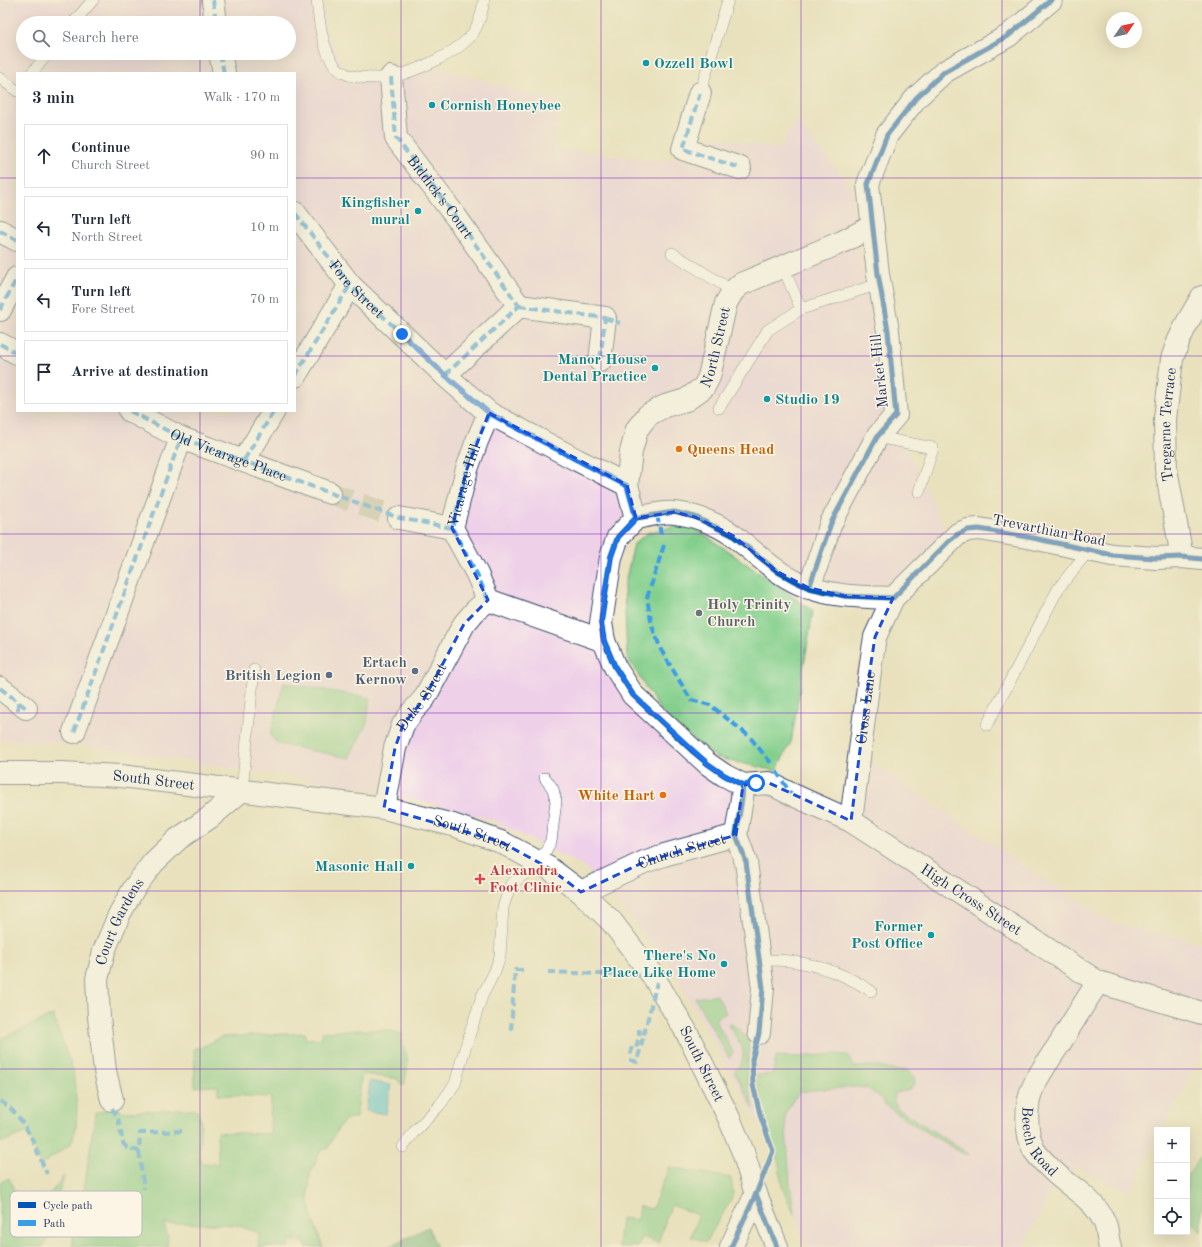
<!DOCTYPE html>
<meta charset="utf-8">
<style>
body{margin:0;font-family:"Old Standard TT",serif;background:#f2f2f3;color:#1f2937}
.controls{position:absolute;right:12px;bottom:12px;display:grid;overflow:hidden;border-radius:0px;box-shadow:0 4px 16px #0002}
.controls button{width:36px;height:36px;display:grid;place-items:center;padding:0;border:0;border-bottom:1px solid #e0e1e3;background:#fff;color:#1f2937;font:20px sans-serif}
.compass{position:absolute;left:1106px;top:12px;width:36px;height:36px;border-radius:50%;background:#fff;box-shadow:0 4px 16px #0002;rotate:56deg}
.stop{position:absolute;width:12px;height:12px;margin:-9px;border:3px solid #1a73e8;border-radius:50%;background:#fff}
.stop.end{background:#1a73e8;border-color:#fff;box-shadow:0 1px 4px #0008}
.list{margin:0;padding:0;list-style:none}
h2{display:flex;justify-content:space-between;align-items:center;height:52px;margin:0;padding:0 16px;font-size:17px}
h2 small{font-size:13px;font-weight:400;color:#747a83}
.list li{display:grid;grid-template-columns:26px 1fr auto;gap:12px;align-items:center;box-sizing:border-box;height:64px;margin:0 8px 8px;padding:0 8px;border:1px solid #e0e1e3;border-radius:0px}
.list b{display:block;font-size:15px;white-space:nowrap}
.list p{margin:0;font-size:13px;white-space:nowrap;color:#747a83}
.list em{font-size:13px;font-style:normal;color:#747a83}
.icon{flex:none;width:22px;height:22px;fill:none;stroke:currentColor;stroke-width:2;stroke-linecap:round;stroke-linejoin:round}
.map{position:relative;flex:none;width:1202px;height:1247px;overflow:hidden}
.search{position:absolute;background:#fff;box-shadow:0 4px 16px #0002;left:16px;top:16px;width:280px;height:44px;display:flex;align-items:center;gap:10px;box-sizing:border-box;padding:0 14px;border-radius:22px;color:#747a83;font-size:15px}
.panel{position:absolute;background:#fff;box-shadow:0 4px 16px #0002;left:16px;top:72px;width:280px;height:340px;border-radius:0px}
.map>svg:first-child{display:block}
</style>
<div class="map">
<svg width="1202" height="1247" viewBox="0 0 1202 1247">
<rect width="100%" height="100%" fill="#fcf5e5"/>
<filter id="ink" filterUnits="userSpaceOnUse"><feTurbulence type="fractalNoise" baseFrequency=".025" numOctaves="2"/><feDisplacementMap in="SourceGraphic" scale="8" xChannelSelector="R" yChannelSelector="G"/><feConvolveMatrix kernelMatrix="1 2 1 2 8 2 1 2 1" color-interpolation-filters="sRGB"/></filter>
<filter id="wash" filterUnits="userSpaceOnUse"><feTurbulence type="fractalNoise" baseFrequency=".012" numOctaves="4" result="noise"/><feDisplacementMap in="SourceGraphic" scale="16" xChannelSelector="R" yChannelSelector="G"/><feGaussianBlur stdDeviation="0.9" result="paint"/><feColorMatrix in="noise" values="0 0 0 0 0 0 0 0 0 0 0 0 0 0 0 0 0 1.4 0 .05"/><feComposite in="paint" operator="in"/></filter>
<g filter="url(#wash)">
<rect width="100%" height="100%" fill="#e9e1bd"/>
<!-- built -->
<path fill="#eed0e8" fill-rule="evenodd" d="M0,0H323L324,30L349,75L391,77L428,65L563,103L553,148L666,162L713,136L778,149L796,120L851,187L859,248L899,434L944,527L949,541L893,598L809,588L695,517L636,518L604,597L615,667L708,764L851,821L867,759L1037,875L1113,923L1202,943V1053L1162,1130H1157V1139L1129,1192L1090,1174L1078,1165L1049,1194L1024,1247H807L795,1216L790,1175L773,1151L715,1044L674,974L620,905L585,867L493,820L382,791L68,743L0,740ZM23,23H289V53H23ZM17,73H295V411H17Z"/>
<!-- green -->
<g fill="#83cf8c" stroke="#4f7f75">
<polygon points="688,523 813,611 791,742 776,771 715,757 663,715 627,657 624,587 634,544 647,533"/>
<polygon points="284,683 370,698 367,723 349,758 278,744 270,735"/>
<polygon points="717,995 726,1013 715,1019 733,1052 729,1058 695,998"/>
<polygon points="53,1015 73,1070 77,1107 76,1128 71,1144 41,1165 27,1132 0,1143 0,1039"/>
<path d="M731,1024C759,1041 745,1056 748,1081C749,1091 752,1100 754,1109L734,1071C753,1056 738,1041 728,1025Z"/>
<path d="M355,1030H389L402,1034L401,1044C411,1055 407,1073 404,1086L399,1082L398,1079L362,1074L356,1118H351L345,1120L337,1130L328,1148L320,1152L310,1174L308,1197L313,1220L323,1247H306V1243L290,1240L289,1247H258L259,1233L237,1225L183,1223L177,1224H164L168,1237L167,1247H72L75,1224L84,1191L95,1113L112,1108L125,1112L179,1109L197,1110L201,1120L199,1148L201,1163L218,1164L217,1132L270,1134L271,1097L218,1095V1086L195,1087L194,1048H200L221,1037L305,1033V1039L322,1038V1032Z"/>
<path d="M835,1054L848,1055L853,1067L875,1066L892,1070H907L913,1075L915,1083L908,1091L899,1092L894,1094V1102L898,1109L969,1154H964L919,1128L882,1103L884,1100L867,1088L857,1087L812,1090L800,1092L793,1100L785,1114L790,1184L795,1216L782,1187L777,1152C765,1134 758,1096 756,1075H771L774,1068L776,1056L796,1057Z"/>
<polygon points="1202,1153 1202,1232 1187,1218 1187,1177"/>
<polygon points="669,1167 731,1178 733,1193 731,1200 706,1242 691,1237 698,1215 671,1205 658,1243 642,1237 638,1247 618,1247 621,1218 637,1220 639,1206 652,1209"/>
<polygon points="64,1176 59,1193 60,1211 55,1227 43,1247 0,1247 0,1182 9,1178 22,1209 45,1200"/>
</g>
<!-- forest -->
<polygon fill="#6ab278" stroke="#42706b" points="428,1227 437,1247 388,1247"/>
<!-- water -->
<polygon fill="#5dc8d8" stroke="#3c7c9b" points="370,1081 391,1085 386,1114 366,1111"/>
</g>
<g filter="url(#ink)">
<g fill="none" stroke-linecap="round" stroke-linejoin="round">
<!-- street-tunnel -->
<polyline stroke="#c0bdaa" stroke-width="22" stroke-dasharray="22 11" stroke-linecap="butt" points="330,493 399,518"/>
<defs>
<g id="lane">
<path d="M317,0C319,21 322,50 336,67C341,73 350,76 358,77C369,78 381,79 392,77C414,72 452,55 468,39C478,29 482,14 484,0"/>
<polyline points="73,23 93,0"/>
<polyline points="32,73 48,53"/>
<polyline points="0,78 17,91"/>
<polyline points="700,93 728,0"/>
<polyline points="672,253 733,291"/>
<polyline points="783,267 801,309"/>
<polyline points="719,408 768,330 801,309 879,284"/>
<polyline points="877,437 933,448 919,492"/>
<polyline points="987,725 1058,589 1089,550"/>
<polyline points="242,790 254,670"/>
<path d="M759,960C769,960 780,960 790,961C819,965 847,975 871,991"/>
<polyline points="403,1147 414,1132 439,1106 455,1084 463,1055 482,996 495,971 500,956 503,907 511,884 539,863 551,841 556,801 553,789 545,778"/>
</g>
<g id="street">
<polyline points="213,0 216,23"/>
<polyline points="220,53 224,73"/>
<path id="s1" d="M391,77L396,138L456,217L519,306"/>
<polyline points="700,93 683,149 740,168"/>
<path id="s2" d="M295,213L350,285L449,379L489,413L577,460L627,485"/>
<polyline points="0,231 17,240"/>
<polyline points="519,306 605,318 600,361"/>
<polyline points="0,310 17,278"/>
<polyline points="0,344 17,353"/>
<polyline points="445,375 519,306"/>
<polyline points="295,376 350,285"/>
<path id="s3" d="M130,411L181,438L330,493"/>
<polyline points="244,460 274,411"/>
<polyline points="399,518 452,528"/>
<path id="s4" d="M636,518L627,485L631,452L637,429L648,415L665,406L686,400L704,387L709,377L726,303L733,291L741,284L842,242L873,226"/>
<polyline points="636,518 618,537 611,557 601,623 604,641 615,667 633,695 708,764 724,775 743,785"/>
<path d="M636,518C647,516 664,511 675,513C695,515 718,524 734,536C755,552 774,572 798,583C827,597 861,597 893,598"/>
<path id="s5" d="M1182,557L1166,469L1165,419L1172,359L1178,342L1187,323L1202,297"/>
<polyline points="809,588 831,523 877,437 896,415 888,331 878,274 868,184 887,135 916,98 944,72 1008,36 1051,0"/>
<polyline points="488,600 477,574 452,528 467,469 477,441 489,413"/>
<polyline points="488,600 604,641"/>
<polyline points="0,688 26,708"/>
<polyline points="74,732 181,438"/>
<path id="s6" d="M743,785L769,783L791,794L851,821L1098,982L1202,1013"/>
<path id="s7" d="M384,808L395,748L403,725L413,711L424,699L464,624L475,611L488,600"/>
<path id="s8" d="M851,821L871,663L875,637L893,598L958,534L968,530L979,529L1033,538L1112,555L1156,558L1182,557L1202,559"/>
<polyline points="736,835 746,862 763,988 759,1033"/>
<polyline points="736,835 742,798 743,785"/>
<path id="s9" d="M581,892L644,862L664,855L736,835"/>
<path id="s10" d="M1098,982C1085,1002 1072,1023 1060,1043C1051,1057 1041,1070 1034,1085C1025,1103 1025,1132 1034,1150C1038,1156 1043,1161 1048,1166C1066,1186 1092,1196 1104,1221C1108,1228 1107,1239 1110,1247"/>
<path id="s11" d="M112,1100L105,1071L99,1017L97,979L104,951L119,915L134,888L153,863L178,839L209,818L242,790"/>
<polyline points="731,1247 756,1194"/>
</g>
<g id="secondary">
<path id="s12" d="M0,773H61L121,776L384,808L453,825L501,842L549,868L581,892L612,922L653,976L686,1031L729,1118L743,1152L756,1194L777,1247"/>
</g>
</defs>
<!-- lane casing -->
<use href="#lane" stroke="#3a4a6c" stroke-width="12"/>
<!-- street casing -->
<use href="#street" stroke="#3a4a6c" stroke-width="24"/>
<!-- secondary casing -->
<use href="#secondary" stroke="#3a4a6c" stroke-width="24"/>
<!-- lane -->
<use href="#lane" stroke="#fff" stroke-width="11"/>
<!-- street -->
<use href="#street" stroke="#fff" stroke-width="22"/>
<!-- secondary -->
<use href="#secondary" stroke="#fff" stroke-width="22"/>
<!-- quiet -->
<g stroke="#3b9de6" stroke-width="4" stroke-dasharray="8 4" stroke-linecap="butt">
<polyline points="213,0 216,23"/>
<polyline points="220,53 224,73"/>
<polyline points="391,77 396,138 456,217 519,306"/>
<polyline points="700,93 683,149 740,168"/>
<polyline points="295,213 350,285 449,379 489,413 577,460 627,485"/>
<polyline points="0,231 17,240"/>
<polyline points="519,306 605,318 600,361"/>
<polyline points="0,310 17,278"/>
<polyline points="605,318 620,323"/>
<polyline points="0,344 17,353"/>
<polyline points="445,375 519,306"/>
<polyline points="295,376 350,285"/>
<polyline points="130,411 181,438 330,493 399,518 452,528"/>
<polyline points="244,460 274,411"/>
<polyline points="657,515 661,534"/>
<polyline points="664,545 647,598 652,626 661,650 691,700 710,705 749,736 771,763"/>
<path id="s13" d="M488,600L477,574L452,528L467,469L477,441L489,413"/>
<polyline points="0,688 26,708"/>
<polyline points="18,702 18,713"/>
<polyline points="74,732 181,438"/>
<polyline points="776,771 791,794"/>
<polyline points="548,972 653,976"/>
<polyline points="511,1030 515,970 524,970"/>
<polyline points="637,1031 640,1031 636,1049 631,1049 631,1060 637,1062 657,982"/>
<path d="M0,1101C27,1117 35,1148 47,1174"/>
<polyline points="112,1108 118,1118 123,1143 127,1148 139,1151 140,1133 184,1131"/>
<polyline points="139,1151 144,1189"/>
</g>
<defs>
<g id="cycleway">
<polyline points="809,588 831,523 877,437 896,415 888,331 878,274 868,184 887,135 916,98 944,72 1008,36 1051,0"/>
<polyline points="756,1194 777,1247"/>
<polyline points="731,1247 756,1194 773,1151 761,1118 753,1085 752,1060 759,1033 763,988 746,862 736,835 742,798 743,785 724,775 708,764 691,750 633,695 615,667 604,641 601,623 611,557 618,537 636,518 674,512 695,517 732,535 778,572 796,582 809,588 845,596 893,598 949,541 958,534 968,530 979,529 1033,538 1112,555 1156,558 1182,557 1202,559"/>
</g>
</defs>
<!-- cycleway casing -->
<use href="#cycleway" stroke="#fcf5e5" stroke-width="8"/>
<!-- cycleway -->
<use href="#cycleway" stroke="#0057b8" stroke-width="5"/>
</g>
</g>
<g fill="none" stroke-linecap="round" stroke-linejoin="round" filter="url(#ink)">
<!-- route -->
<polyline stroke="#1a73e8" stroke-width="5" points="402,334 445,375 489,413 577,460 627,486 636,518 618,537 611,556 604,597 601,623 604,641 615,667 633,695 708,764 724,775 743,785 756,783"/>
</g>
<!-- marked area -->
<path d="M0 0H1202V1247H0ZM489,413L627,485L636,518L674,512L695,517L732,535L778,572L809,588L845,596L893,598L875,637L871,663L851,821L769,783L743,785L736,835L644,862L581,892L549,868L501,842L384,808L395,748L403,725L424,699L464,624L488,600L452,528L467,469Z" fill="#e9e1bd" fill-opacity=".55" fill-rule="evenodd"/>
<path fill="none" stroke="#1d4ed8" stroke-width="3" stroke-dasharray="8 5" stroke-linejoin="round" d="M489,413L627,485L636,518L674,512L695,517L732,535L778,572L809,588L845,596L893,598L875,637L871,663L851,821L769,783L743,785L736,835L644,862L581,892L549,868L501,842L384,808L395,748L403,725L424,699L464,624L488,600L452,528L467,469Z"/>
<!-- grid -->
<path fill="none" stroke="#7b2cbf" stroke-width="1" stroke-opacity="0.55" d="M200,0V23M401,0V1247M601,0V1247M801,0V1247M1002,0V1247M200,53V73M0,178H17M295,178H1202M0,356H17M295,356H1202M200,411V1247M0,534H1202M0,713H1202M0,891H1202M0,1069H1202"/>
<!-- markers -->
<g fill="#0f9aa8" stroke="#fcf5e5" stroke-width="1.5">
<circle cx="646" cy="63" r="4"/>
<circle cx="432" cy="105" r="4"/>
<circle cx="418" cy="211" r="4"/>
<circle cx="655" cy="368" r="4"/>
<circle cx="767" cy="399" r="4"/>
<circle cx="411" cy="866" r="4"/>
<circle cx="931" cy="935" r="4"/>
<circle cx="724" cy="964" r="4"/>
</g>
<g fill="#e8710a" stroke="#fcf5e5" stroke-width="1.5">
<circle cx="679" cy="449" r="4"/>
<circle cx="663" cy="795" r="4"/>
</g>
<circle fill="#6b7280" stroke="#fcf5e5" stroke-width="1.5" cx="699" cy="613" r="4"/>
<g fill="#5c6f8a" stroke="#fcf5e5" stroke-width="1.5">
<circle cx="415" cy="671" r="4"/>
<circle cx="329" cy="675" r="4"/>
</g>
<path fill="#e0444e" stroke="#fcf5e5" stroke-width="1.5" d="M478 873h4v4h4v4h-4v4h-4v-4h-4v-4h4z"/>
<g text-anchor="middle" stroke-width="3" stroke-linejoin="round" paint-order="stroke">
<!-- culture labels -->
<g font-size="15" font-weight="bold" fill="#0d838f" stroke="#fcf5e5" text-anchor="end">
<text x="654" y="68" text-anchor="start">Ozzell Bowl</text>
<text x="440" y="110" text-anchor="start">Cornish Honeybee</text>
<text x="410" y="207">Kingfisher<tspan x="410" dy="17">mural</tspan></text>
<text x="647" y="364">Manor House<tspan x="647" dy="17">Dental Practice</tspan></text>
<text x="775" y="404" text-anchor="start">Studio 19</text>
<text x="403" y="871">Masonic Hall</text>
<text x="923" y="931">Former<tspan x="923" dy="17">Post Office</tspan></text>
<text x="716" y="960">There's No<tspan x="716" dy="17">Place Like Home</tspan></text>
</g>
<!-- street labels -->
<g font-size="15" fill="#1b2f5e" stroke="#fcf5e5">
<text dy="5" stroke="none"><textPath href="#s1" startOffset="135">Biddick's Court</textPath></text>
<text dy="5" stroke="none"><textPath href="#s2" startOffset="98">Fore Street</textPath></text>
<text dy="5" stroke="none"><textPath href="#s4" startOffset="214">North Street</textPath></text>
<text transform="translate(879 371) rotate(-96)" y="5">Market Hill</text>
<text dy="5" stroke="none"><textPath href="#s5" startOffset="134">Tregarne Terrace</textPath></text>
<text dy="5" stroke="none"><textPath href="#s3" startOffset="108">Old Vicarage Place</textPath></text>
<text dy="5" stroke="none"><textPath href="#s13" startOffset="125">Vicarage Hill</textPath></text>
<text transform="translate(1049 530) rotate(11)" y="5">Trevarthian Road</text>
<text dy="5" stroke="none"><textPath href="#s7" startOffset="119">Duke Street</textPath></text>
<text dy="5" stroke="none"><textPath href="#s8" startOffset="114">Cross Lane</textPath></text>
<text dy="5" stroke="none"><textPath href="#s12" startOffset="154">South Street</textPath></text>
<text dy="5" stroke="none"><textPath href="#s12" startOffset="478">South Street</textPath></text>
<text dy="5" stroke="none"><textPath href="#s9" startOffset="109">Church Street</textPath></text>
<text dy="5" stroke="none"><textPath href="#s6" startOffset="260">High Cross Street</textPath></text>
<text dy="5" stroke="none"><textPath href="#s11" startOffset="184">Court Gardens</textPath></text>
<text dy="5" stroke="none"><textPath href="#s12" startOffset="814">South Street</textPath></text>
<text dy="5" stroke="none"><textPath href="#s10" startOffset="182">Beech Road</textPath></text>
</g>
<!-- food labels -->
<g font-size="15" font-weight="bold" fill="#c56008" stroke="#fcf5e5" text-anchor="start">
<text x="687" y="454">Queens Head</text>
<text x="655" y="800" text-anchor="end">White Hart</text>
</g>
<!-- worship labels -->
<g font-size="15" font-weight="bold" fill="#5b616d" stroke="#fcf5e5" text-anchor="start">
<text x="707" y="609">Holy Trinity<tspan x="707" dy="17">Church</tspan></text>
</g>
<!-- service labels -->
<g font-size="15" font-weight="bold" fill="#4e5e75" stroke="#fcf5e5" text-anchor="end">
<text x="407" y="667">Ertach<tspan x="407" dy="17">Kernow</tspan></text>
<text x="321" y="680">British Legion</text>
</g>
<!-- health labels -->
<g font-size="15" font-weight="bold" fill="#be3a42" stroke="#fcf5e5" text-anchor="start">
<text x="489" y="875">Alexandra<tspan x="489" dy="17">Foot Clinic</tspan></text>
</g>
</g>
<!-- legend -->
<rect x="10" y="1191" width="132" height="46" rx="6" fill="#fcf5e5" stroke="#b8babc" stroke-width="1"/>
<rect x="18" y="1202" width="18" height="6" fill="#0057b8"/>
<rect x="18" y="1220" width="18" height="6" fill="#3b9de6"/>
<g font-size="11" fill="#1b2f5e">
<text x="43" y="1209">Cycle path</text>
<text x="43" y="1227">Path</text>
</g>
</svg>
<div class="controls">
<button>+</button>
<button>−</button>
<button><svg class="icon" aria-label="locate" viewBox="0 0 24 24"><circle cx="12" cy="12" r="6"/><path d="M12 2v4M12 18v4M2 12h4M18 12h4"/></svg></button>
</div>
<svg class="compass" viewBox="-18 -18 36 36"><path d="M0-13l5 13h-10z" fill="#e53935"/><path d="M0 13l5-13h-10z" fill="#747a83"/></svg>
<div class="stop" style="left:756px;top:783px"></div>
<div class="stop end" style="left:402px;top:334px"></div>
<div class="search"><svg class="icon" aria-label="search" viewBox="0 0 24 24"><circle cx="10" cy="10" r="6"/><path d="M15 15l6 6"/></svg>Search here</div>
<section class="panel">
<h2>3 min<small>Walk · 170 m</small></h2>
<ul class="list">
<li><svg class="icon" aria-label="ahead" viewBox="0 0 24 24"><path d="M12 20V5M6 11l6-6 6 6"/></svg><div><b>Continue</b><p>Church Street</p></div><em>90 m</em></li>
<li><svg class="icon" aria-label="left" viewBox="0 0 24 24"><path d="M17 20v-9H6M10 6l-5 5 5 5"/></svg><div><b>Turn left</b><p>North Street</p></div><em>10 m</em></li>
<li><svg class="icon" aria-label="left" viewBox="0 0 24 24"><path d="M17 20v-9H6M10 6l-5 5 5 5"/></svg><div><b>Turn left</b><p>Fore Street</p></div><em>70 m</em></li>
<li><svg class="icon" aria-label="arrive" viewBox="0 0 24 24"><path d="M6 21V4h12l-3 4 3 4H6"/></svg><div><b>Arrive at destination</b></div></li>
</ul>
</section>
</div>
